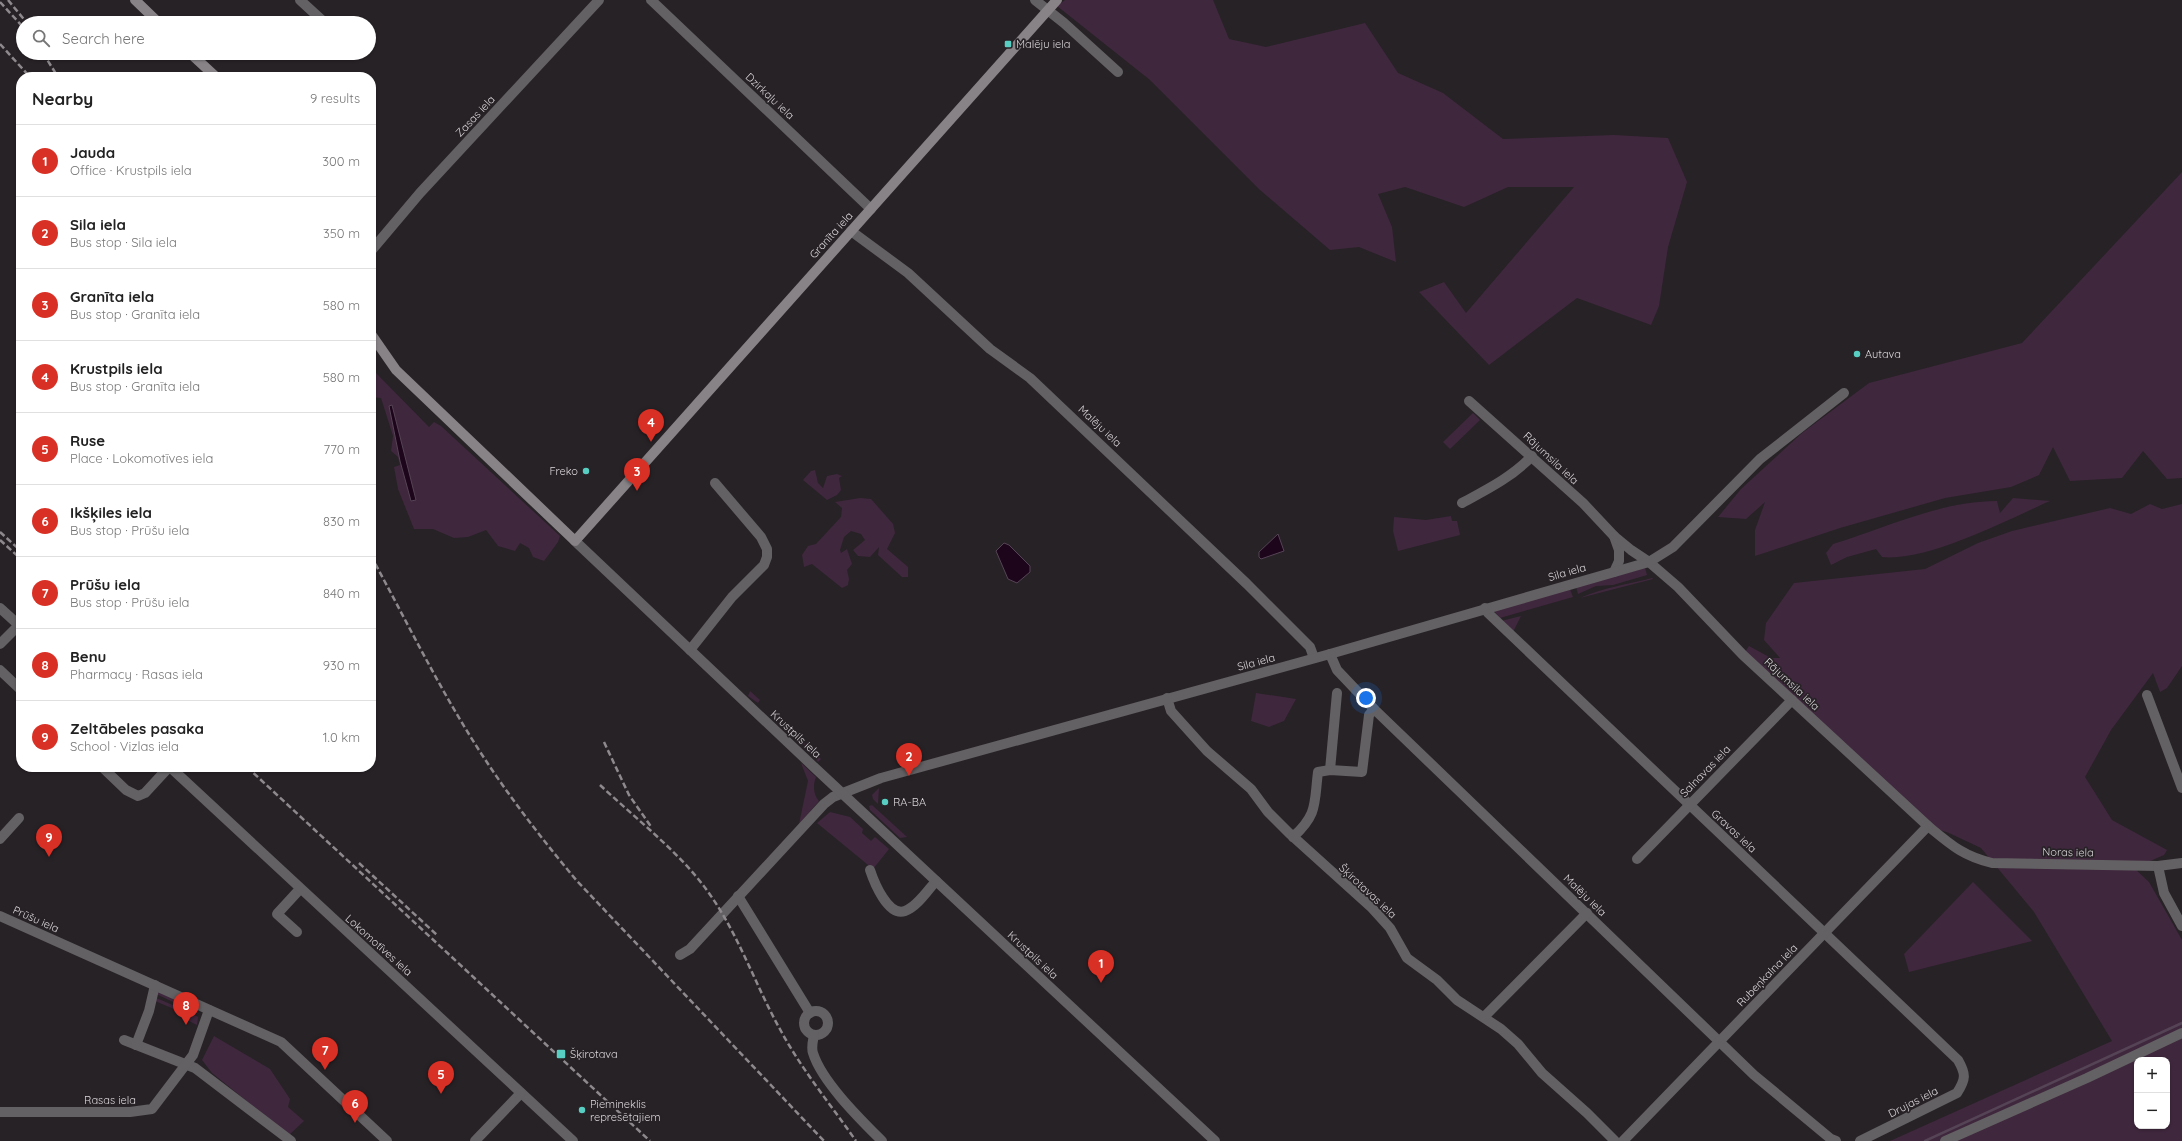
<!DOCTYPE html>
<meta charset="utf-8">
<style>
body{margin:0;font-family:Quicksand,sans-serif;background:#f2f2f2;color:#222}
.controls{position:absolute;right:12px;bottom:12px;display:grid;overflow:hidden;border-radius:8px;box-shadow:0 1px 3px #0004}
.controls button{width:36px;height:36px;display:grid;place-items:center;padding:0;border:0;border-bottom:1px solid #e0e0e0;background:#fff;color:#222;font:20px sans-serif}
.you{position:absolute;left:1366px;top:698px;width:14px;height:14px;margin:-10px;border:3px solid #fff;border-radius:50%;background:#1a73e8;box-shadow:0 0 0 6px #1a73e833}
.badge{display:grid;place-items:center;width:26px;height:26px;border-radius:50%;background:#d93025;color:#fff;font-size:13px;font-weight:700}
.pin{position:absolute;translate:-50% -33px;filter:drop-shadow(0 1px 2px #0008)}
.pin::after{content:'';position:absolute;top:21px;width:14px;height:12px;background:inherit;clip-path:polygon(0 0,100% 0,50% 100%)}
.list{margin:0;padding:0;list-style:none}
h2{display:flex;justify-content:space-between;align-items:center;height:52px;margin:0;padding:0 16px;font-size:17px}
h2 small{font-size:13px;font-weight:400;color:#767676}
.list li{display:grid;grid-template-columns:26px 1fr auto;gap:12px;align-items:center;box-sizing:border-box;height:72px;padding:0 16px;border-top:1px solid #e0e0e0}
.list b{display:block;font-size:15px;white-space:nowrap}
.list p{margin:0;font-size:13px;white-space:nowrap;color:#767676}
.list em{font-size:13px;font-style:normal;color:#767676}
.icon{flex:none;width:22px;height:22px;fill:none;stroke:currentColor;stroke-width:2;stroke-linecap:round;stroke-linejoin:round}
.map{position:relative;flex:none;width:2182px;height:1141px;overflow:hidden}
.search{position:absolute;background:#fff;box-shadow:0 1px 3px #0004;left:16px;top:16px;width:360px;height:44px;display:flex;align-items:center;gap:10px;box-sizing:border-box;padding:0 14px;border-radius:22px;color:#767676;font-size:15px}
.panel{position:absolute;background:#fff;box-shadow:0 1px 3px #0004;left:16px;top:72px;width:360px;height:700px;border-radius:16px}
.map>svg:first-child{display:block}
</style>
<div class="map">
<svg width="2182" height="1141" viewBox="0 0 2182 1141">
<rect width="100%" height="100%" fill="#272226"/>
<!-- green -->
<g fill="#3f273d" fill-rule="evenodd">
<polygon points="1065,0 1213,0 1229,39 1266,47 1365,23 1398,73 1443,93 1503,139 1614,135 1668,138 1687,182 1668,247 1659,306 1651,325 1577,298 1489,365 1419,292 1444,282 1466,313 1574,187 1508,187 1464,207 1405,187 1378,194 1392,227 1396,262 1359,247 1330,250 1260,190 1150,80 1057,6"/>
<polygon points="2182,172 2182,478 2167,479 2143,451 2122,478 2070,481 2053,447 2039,475 2011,487 1945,498 1840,528 1755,556 1755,530 1765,502 1746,519 1718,517 1741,489 1802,433 1869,383 2022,343"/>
<polygon points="373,370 429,427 434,422 441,426 560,536 558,542 544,561 533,557 529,548 520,543 515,551 498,546 486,530 468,537 454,538 433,529 414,529 398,489 394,467 400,465 398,457 391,451 393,436 381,398 371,397"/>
<polygon points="1473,413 1480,420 1450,449 1443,442"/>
<polygon points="815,470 818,483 823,488 827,476 837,474 842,476 839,478 841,490 837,495 827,500 803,480 811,471"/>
<polygon points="860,498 871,499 893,524 895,533 887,549 908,567 908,577 902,577 878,555 879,547 870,557 858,556 853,550 865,540 861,534 851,531 844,537 840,550 841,553 847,549 852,564 847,570 849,579 848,585 842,588 812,564 804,567 802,555 808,546 816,544 841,517 842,508 835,502"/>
<path d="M2013,498L2050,501C2007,520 1927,562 1882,557L1876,549L1847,557L1831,565L1826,553L1833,544C1886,528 1940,501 1997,501L2000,513Z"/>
<path d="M2150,504L2162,509L2182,504V666L2167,688L2160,692L2153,673L2111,730L2085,777L2112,820L2167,850L2164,855L2134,868L2149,882L2182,940V1141H1890L2112,1041L2034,912L1981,848L1949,833L1928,826L1743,655L1749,646L1771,658H1780L1764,640L1766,623L1794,583L1925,569L1978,543L2012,531L2110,508L2131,514ZM2137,1060H2167V1126H2137Z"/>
<polygon points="1451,516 1452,521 1457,521 1460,535 1398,551 1393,531 1394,517 1426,520"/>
<polygon points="1645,568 1647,575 1613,585 1596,586 1578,594 1576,587"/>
<path d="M1652,578L1653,579L1580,598C1602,588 1629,584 1652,578Z"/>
<polygon points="1570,589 1573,597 1500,618 1494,611"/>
<polygon points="1521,616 1513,632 1501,621"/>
<polygon points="750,691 760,700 758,703 748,696"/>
<polygon points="1256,693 1296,699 1284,721 1269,727 1251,721"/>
<polygon points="805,743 821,759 818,762 803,744"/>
<path d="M801,763L816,777C813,784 813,795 819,801L799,824L808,781Z"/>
<polygon points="879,788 878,804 873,799 872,795"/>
<polygon points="872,805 907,837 900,838 870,810 869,806"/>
<polygon points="830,812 850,817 863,829 862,833 871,841 875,837 889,849 873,869 817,823"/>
<polygon points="1973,882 2032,941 1909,972 1904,954"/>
<polygon points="157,991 194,1008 199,1014 156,994"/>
<polygon points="154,997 175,1006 174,1009 155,1001"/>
<polygon points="191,1013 198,1017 197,1025 187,1020"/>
<polygon points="214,1036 270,1069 290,1099 288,1107 304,1121 289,1135 212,1073 202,1060"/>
</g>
<!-- water -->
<g fill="#1d051c" stroke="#545">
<polygon points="392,405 416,500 411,501 400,461 389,406"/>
<polygon points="1278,534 1284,551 1261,559 1259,557 1259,552"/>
<polygon points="1004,543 1009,545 1030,566 1030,572 1017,583 1008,579 996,551"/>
</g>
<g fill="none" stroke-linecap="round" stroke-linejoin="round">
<!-- stream -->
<polyline stroke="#545" stroke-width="2.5" points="1925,1141 2182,1023"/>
<!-- minor -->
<g stroke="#636163" stroke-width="10">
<polyline points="300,0 325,23"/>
<polyline points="651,0 871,209"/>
<polyline points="1035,0 1064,23 1118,72"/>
<polyline points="851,231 908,273 990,349 1030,378 1247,584 1310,647 1314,658"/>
<polyline points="371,251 420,193 599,0"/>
<polyline points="1469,401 1583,503 1614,536 1619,550 1619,561 1614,572"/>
<path d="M1462,503C1488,489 1512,477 1532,456"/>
<path d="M1614,536L1631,550L1649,562L1678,587L1743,655L1928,826C1951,845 1963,856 1992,863L2158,866L2182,863"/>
<path d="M1485,608L1488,613L1958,1060C1966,1074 1966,1079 1957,1093L1860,1141"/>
<polyline points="0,644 19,625"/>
<polyline points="690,650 732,597 764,565 767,557 767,549 761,537 715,483"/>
<polyline points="1330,654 1337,670 1374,709 1754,1075 1831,1139 1836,1141"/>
<polyline points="0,670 21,690"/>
<polyline points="2147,695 2182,788"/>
<polyline points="1167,698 1171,711 1207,751 1251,789 1268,812 1289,833 1371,907 1390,928 1407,958 1437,980 1457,1000 1501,1029 1518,1044 1542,1073 1587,1113 1615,1141"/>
<polyline points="102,767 126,790 138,796 145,793 169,767"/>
<polyline points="1330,770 1337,693"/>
<path d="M1293,837C1318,814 1314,804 1318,772L1330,770L1362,772L1369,715L1374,709"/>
<polyline points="0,839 19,818"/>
<polyline points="1637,859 1792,700"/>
<polyline points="2158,866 2164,893 2182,926"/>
<path d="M870,870C874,882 888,917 905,911C917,907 928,890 936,881"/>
<polyline points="738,896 810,1013"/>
<polyline points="297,932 277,914 300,889"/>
<polyline points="680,955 690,949 824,804 833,797 881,778 1330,654 1649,562 1673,547 1760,459 1844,393"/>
<circle cx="816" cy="1023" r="12"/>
<polyline points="1484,1017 1587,913"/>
<path d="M814,1035C813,1041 811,1047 813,1053C822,1082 861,1120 882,1141"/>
<polyline points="124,1040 195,1068 291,1141"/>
<polyline points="136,1045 149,1011 155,985"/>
<polyline points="0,1112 130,1112 152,1109 193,1055 209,1010"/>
<polyline points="1623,1141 1928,826"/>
<polyline points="1945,1141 2087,1078 2182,1033"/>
</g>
<!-- tertiary -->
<g stroke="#636163" stroke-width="10">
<polyline points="575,541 815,768 1215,1141"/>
<polyline points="0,608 21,627"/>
<polyline points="170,767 573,1141"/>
<polyline points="0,916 281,1042 387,1141"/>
<polyline points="475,1141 521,1093"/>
</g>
<!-- secondary -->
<g stroke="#878387" stroke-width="10">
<polyline points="135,0 159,23"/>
<polyline points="190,53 216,77"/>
<polyline points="371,334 396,370 575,541 1057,0"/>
</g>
<!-- rail -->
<g stroke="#8d898c" stroke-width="2.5" stroke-dasharray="6 3" stroke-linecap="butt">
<polyline points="8,0 27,23"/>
<polyline points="0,2 23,27"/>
<polyline points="0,44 30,77"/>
<polyline points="43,53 58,77"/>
<polyline points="0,532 21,551"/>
<polyline points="0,540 21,559"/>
<path d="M371,556C406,620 438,686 477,747C507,794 541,838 577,881L824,1141"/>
<polyline points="604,742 629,795 652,828"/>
<polyline points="247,767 650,1141"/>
<path d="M600,785C634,817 679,852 706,889C738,932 755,985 781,1031C802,1070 831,1105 856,1141"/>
<polyline points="359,863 437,935"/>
</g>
</g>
<!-- markers -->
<g fill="#57cec1" stroke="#272226" stroke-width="1.5">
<rect x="1004" y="40" width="8" height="8" rx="2"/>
<circle cx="1857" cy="354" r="4"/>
<circle cx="586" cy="471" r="4"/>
<circle cx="885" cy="802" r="4"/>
<rect x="556" y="1049" width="10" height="10" rx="2"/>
<circle cx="582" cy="1110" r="4"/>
</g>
<g text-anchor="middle" stroke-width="3.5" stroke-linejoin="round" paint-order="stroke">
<!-- poi labels -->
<g font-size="11" fill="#d9d6d9" stroke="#272226" text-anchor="start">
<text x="1016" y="48">Malēju iela</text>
<text x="1865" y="358">Autava</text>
<text x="578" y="475" text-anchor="end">Freko</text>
<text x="893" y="806">RA-BA</text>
<text x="570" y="1058">Šķirotava</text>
<text x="590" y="1108">Piemineklis<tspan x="590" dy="13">represētajiem</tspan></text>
</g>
<!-- street labels -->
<g font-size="11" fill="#d9d6d9" stroke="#272226">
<text transform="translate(770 96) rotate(43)" y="4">Dzirkaļu iela</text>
<text transform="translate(475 116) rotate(-47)" y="4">Zasas iela</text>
<text transform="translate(831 235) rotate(-48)" y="4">Granīta iela</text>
<text transform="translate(1100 426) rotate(43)" y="4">Malēju iela</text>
<text transform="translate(1551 458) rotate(43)" y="4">Rājumsila iela</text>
<text transform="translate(1567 572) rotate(-16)" y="4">Sila iela</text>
<text transform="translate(1256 662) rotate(-15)" y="4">Sila iela</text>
<text transform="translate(1792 684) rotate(43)" y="4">Rājumsila iela</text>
<text transform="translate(796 734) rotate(43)" y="4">Krustpils iela</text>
<text transform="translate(1705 771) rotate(-46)" y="4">Salnavas iela</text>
<text transform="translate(1734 831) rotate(43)" y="4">Gravas iela</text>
<text transform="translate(2068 852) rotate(1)" y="4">Noras iela</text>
<text transform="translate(1368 891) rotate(43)" y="4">Šķirotavas iela</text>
<text transform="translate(1585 895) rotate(44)" y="4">Malēju iela</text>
<text transform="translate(36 919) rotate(24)" y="4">Prūšu iela</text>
<text transform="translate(379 945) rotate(42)" y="4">Lokomotīves iela</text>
<text transform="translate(1033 955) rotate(43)" y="4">Krustpils iela</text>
<text transform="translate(1767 975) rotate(-46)" y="4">Rubeņkalna iela</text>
<text x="110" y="1104">Rasas iela</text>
<text transform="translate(1913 1102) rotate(-27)" y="4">Drujas iela</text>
</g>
</g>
</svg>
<div class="controls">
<button>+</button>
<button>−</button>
</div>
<div class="you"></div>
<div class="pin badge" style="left:1101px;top:983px">1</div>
<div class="pin badge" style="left:909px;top:776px">2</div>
<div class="pin badge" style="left:637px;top:491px">3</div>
<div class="pin badge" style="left:651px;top:442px">4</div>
<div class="pin badge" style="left:441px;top:1094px">5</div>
<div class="pin badge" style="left:355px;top:1123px">6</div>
<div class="pin badge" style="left:325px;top:1070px">7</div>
<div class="pin badge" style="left:186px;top:1025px">8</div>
<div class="pin badge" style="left:49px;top:857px">9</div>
<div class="search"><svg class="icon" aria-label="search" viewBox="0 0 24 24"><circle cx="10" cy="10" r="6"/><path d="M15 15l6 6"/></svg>Search here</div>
<section class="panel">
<h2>Nearby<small>9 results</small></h2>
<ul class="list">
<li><span class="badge">1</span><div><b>Jauda</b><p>Office · Krustpils iela</p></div><em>300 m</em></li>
<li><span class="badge">2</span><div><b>Sila iela</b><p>Bus stop · Sila iela</p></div><em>350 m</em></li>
<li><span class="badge">3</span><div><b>Granīta iela</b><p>Bus stop · Granīta iela</p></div><em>580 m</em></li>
<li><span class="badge">4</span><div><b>Krustpils iela</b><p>Bus stop · Granīta iela</p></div><em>580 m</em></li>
<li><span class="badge">5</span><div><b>Ruse</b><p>Place · Lokomotīves iela</p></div><em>770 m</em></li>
<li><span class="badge">6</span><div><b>Ikšķiles iela</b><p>Bus stop · Prūšu iela</p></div><em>830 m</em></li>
<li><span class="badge">7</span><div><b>Prūšu iela</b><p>Bus stop · Prūšu iela</p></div><em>840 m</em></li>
<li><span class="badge">8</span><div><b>Benu</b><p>Pharmacy · Rasas iela</p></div><em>930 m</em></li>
<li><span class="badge">9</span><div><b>Zeltābeles pasaka</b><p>School · Vizlas iela</p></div><em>1.0 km</em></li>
</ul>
</section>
</div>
